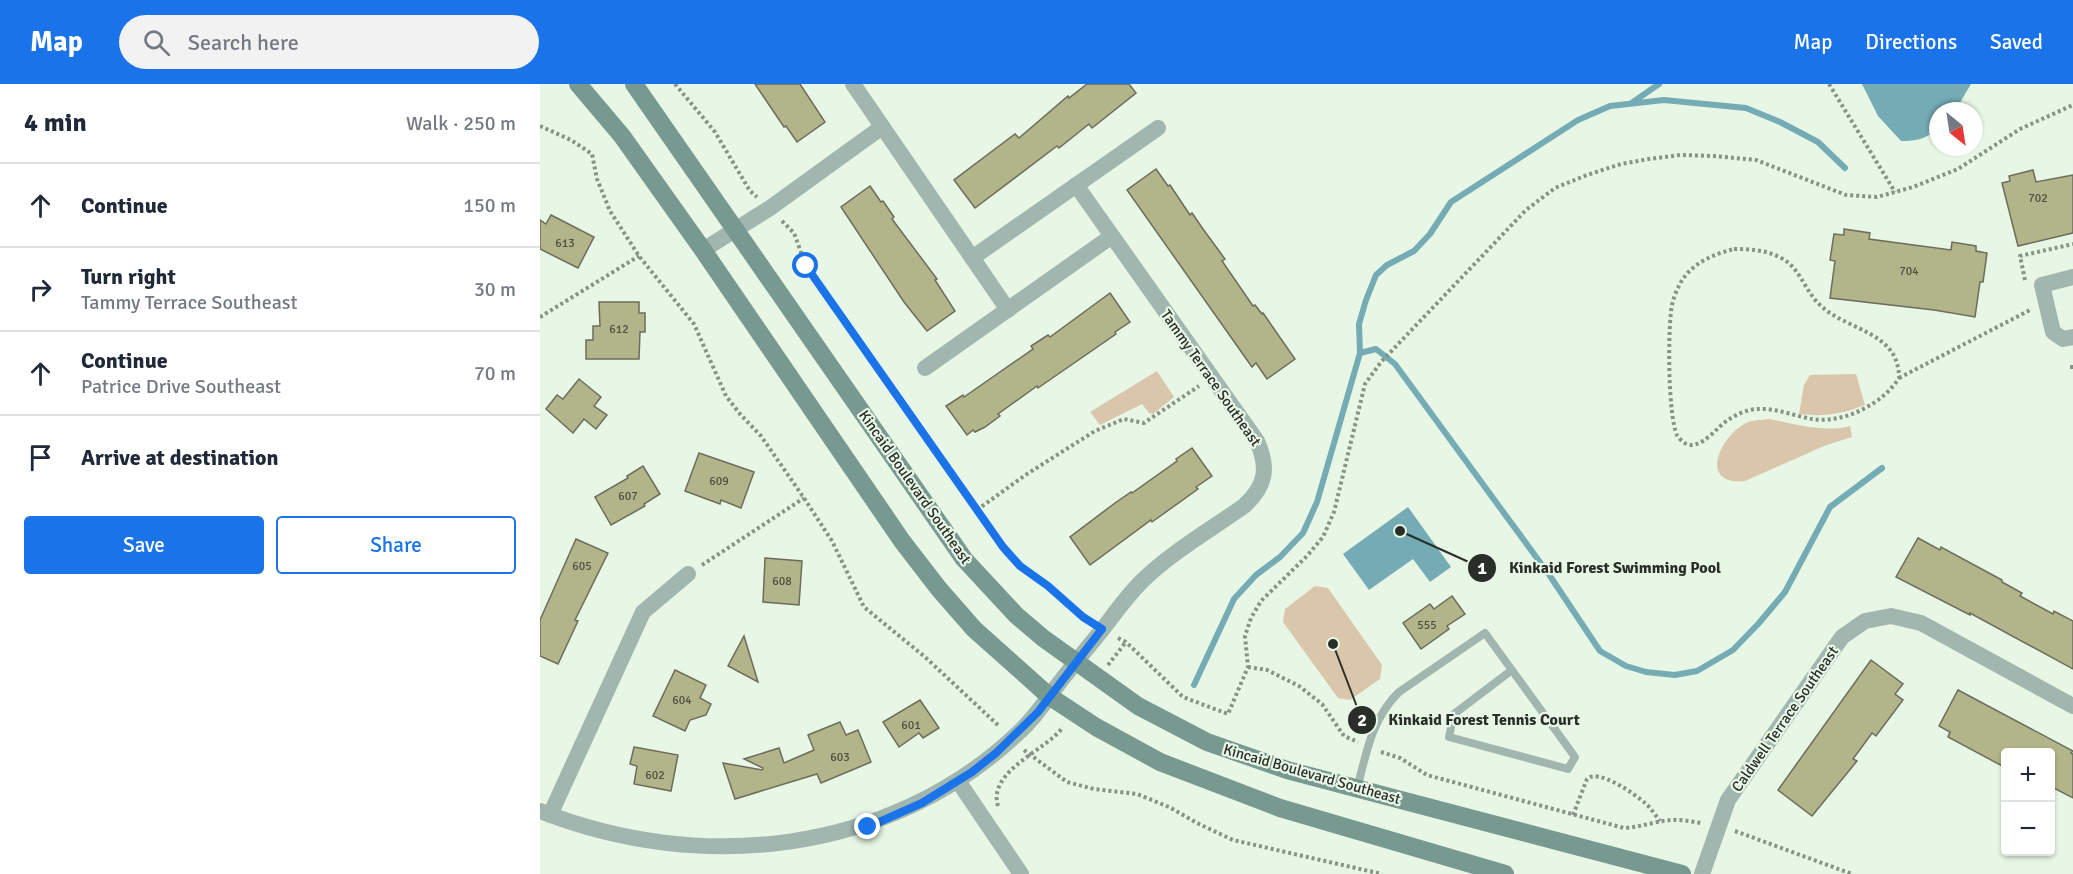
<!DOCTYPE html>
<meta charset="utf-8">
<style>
body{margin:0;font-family:Signika,sans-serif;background:#f2f2f3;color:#1f2937}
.controls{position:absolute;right:18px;bottom:18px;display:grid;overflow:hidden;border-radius:6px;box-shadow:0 2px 4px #0004}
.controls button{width:54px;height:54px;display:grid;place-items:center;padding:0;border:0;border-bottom:2px solid #e0e1e3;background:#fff;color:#1f2937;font:30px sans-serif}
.compass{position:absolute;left:1389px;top:18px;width:54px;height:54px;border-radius:50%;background:#fff;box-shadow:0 2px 4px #0004;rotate:150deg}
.stop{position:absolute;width:18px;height:18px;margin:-14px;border:4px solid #1a73e8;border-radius:50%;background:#fff}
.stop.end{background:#1a73e8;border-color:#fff;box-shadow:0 2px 6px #0008}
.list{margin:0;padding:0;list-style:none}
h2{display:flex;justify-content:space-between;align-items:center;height:78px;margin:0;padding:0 24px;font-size:26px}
h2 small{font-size:20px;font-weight:400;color:#747a83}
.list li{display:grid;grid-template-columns:39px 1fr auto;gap:18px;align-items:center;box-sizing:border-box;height:84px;padding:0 24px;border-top:2px solid #e0e1e3}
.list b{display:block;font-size:22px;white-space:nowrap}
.list p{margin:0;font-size:20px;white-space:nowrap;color:#747a83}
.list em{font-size:20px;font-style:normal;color:#747a83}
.actions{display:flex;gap:12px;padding:18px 24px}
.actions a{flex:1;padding:14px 0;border:2px solid #1a73e8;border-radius:6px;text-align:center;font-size:21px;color:#1a73e8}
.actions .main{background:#1a73e8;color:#fff}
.icon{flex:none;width:33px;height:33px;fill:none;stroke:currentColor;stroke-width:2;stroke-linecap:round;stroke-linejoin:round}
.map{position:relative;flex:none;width:1533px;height:790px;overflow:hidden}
header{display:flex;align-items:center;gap:36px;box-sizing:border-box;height:84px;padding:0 30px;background:#1a73e8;color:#fff}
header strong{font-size:28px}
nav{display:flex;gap:33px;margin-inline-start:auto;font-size:21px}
.search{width:420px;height:54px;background:#f2f2f3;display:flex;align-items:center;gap:15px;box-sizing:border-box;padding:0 21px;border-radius:33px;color:#747a83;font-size:22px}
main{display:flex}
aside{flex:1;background:#fff}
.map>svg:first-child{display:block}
</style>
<header>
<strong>Map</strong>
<div class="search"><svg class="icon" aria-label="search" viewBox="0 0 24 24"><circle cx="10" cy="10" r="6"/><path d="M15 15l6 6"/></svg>Search here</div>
<nav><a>Map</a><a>Directions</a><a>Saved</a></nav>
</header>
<main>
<aside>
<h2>4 min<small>Walk · 250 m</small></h2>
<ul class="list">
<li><svg class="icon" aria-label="ahead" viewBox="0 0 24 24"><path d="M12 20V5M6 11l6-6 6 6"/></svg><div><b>Continue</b></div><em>150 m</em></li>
<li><svg class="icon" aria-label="right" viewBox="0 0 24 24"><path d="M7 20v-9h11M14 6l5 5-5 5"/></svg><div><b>Turn right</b><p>Tammy Terrace Southeast</p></div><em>30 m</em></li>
<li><svg class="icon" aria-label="ahead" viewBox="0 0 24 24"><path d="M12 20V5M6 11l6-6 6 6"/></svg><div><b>Continue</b><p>Patrice Drive Southeast</p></div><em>70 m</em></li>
<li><svg class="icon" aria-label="arrive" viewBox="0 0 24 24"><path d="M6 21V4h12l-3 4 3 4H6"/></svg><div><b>Arrive at destination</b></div></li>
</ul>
<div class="actions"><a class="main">Save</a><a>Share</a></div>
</aside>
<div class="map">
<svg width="1533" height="790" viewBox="0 0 1533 790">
<rect width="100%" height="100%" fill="#e7f6e5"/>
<!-- green -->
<g fill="#dac7ab">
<polygon points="617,287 634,313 613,330 609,329 602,320 560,341 550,328"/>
<path d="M1316,290L1325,321C1302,330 1284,333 1259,330L1264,301L1270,291Z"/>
<path d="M1229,335C1255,340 1284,349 1310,342L1312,353L1284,362L1205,397C1159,402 1178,354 1206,339C1212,336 1221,336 1229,335Z"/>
<polygon points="775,502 788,504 842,581 840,595 810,616 798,614 743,538 745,525"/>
</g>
<!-- water -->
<g fill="#75abb4">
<path d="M1322,0H1431L1415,27H1398V44C1386,55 1377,57 1361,57L1338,32Z"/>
<polygon points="868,423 911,483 890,498 873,475 829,506 803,470"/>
</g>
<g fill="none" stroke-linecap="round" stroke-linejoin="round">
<!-- stream -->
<g stroke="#75abb4" stroke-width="6">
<polyline points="1093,18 1119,0"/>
<polyline points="820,269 836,265 855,280 1010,492 1060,567 1086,582 1106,588 1135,591 1157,587 1193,566 1219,539 1245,508 1290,423 1342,384"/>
<polyline points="654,601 694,515 716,491 740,473 763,449 777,418 820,269 819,240 826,216 836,191 847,181 874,167 890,150 911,118 1038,36 1070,22 1124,16 1206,24 1240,38 1278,58 1305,84"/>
</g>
</g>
<!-- building -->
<g fill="#b2b48a" stroke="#6c6d5b" stroke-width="1.5">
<polygon points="215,0 260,0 285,38 257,58 246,42 244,43"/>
<polygon points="547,0 589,0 596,9 552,44 549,40 519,64 517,62 435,124 414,96 475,50 479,54 528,12 529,14"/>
<polygon points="616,85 628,102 630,101 650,131 652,129 663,145 685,175 682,177 713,222 715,221 722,230 723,229 755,275 727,295 716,279 712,283 587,106"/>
<polygon points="1493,86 1496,98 1533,91 1533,149 1478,162 1462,99 1470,97 1469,92"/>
<polygon points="330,102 341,118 343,117 354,133 352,135 397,195 395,196 415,227 387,247 364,218 301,123"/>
<polygon points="11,131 54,153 38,184 0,165 0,136 6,140"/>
<polygon points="1304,145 1330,149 1329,155 1411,166 1412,158 1436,162 1436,167 1447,169 1443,198 1440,198 1435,233 1394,226 1290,214 1295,177 1290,176 1294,150 1304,151"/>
<polygon points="570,209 590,238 575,248 576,250 498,304 497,302 458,330 460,332 445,343 435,348 433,346 427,351 406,322 423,311 424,313 493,265 491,262 508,251 510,253"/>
<polygon points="59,218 99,218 99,229 105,229 105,248 100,248 99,275 46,275 46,256 53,256 53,242 60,242"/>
<polygon points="39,295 61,313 54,322 67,331 56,345 44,335 33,349 6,325 17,311 23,315"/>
<polygon points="652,364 672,392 656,403 658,405 612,438 611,436 550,481 530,453 575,419 591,408 592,409 637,377 636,375"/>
<polygon points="159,369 214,388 201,424 181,416 180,420 145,407"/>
<polygon points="103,382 120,410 104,420 105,422 71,441 55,413 88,394 87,392"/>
<polygon points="1378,454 1400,466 1401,463 1462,496 1462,498 1482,509 1480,512 1513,530 1514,527 1533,537 1533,585 1430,529 1430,531 1356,493"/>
<polygon points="36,455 68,469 35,536 38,537 18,580 0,572 0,536"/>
<polygon points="225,474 262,477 259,521 223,518"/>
<polygon points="912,512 925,530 907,542 909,545 881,565 863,539 890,520 894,525"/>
<polygon points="204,552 218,598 188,582"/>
<polygon points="1331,576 1363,600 1355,610 1363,616 1336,652 1332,649 1313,675 1317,677 1272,732 1238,706"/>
<polygon points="135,586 166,601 160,614 171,620 166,631 150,636 145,647 113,632"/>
<polygon points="1418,606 1533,667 1531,669 1533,670 1533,714 1510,702 1510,669 1466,669 1466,684 1408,653 1410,648 1399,642"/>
<polygon points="380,616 399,644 383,654 379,649 359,663 343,638"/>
<polygon points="300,638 306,651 318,646 331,678 281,699 277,690 195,715 183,679 222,686 223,684 204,675 239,664 244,679 274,666 268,651"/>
<polygon points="94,663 138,671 131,707 94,700 97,682 90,680"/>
</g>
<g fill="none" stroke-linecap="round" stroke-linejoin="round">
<!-- path -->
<g stroke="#889286" stroke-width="4" stroke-dasharray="3 3" stroke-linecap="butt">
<polyline points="135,0 175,48 210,107 217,113"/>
<polyline points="1289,0 1355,108"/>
<polyline points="0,42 31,56 52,70 57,95 70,127 99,172 154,240 186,312 200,330 221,352 264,414 292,457 324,523 385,573 459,642"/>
<polyline points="242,137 254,149 266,182 463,463 480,482 508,502 549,536"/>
<path d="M1194,165C1212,165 1227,166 1243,175C1261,186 1265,207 1280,221C1307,247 1359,247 1359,294C1343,320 1303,340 1272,335C1255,332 1236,324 1218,325C1208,325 1197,330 1188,336C1178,342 1161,366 1147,360C1143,359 1139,354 1137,351C1128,331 1128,252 1131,228C1132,217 1136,207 1141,198C1152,179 1174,170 1194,165Z"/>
<polyline points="1485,196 1480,172 1533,160"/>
<polyline points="0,233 99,172"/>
<polyline points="1530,283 1533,283"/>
<polyline points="1359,294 1492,225"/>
<polyline points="437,426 487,390 555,347 584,335 604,339 659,302"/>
<polyline points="162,481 264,414"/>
<polyline points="578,554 586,558 643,613 688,630 708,583 705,552 711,534 721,517 767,472 783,453 794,428 825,300 841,278 986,126 1015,104 1047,91 1081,80 1109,75 1140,71 1174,72 1216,76 1306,111 1337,113 1373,103 1418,85 1480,45 1533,21"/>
<polyline points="568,581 586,558"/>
<polyline points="708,583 727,586 759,602 782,620 804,652 818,658"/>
<polyline points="484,666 527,698 554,705 597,710 629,723 657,739 693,756 842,790"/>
<path d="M841,668L860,674L887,691L1084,744C1101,743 1116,737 1132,736C1142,735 1152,738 1162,739"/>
<path d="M458,722C447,687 507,666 523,643"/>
<path d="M1033,731L1047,695C1058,684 1095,710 1105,719C1111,724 1115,731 1120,737"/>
<polyline points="1195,747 1312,790"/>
</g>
<!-- lane -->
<path stroke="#a0b6af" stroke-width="8" d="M817,705C826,670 832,634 859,608L945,549L1035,673L1028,685L909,653L914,630L972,586"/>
<!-- street -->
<g stroke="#a0b6af" stroke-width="16">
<polyline points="313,0 468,226"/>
<polyline points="163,166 230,124 342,43"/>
<polyline points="432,174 618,44"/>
<polyline points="1533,193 1502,201 1513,248 1523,255 1533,253"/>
<polyline points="385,284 572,152"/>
<polyline points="418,697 481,790"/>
<path d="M0,727C159,790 348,771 476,651C490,639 500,625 511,610C527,588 545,567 562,546C575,529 587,512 602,497C632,468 670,446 704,422C726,402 729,384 717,357L536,101"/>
<polyline points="10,731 103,528 148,490"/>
<polyline points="1162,790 1188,716 1302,553 1325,537 1351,532 1381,539 1533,622"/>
</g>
<!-- secondary -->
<g stroke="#789990" stroke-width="18">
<polyline points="38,0 82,52 163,166 362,457 399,505 434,545 509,612 556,643 620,678 740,724 965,790"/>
<polyline points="94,0 424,475 476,531 503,554 598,622 667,658 747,686 1142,790"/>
</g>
</g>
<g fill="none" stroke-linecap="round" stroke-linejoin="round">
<!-- route -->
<polyline stroke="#1a73e8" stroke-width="8" points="266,182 463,463 480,482 508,502 543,533 562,545 498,628 456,669 432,688 382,719 328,743"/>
</g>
<g text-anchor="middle" stroke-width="4.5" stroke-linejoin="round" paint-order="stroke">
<!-- number labels -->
<g font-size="12" fill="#4b5040">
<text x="1498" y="118">702</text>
<text x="25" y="163">613</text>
<text x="1369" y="191">704</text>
<text x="79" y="249">612</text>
<text x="179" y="401">609</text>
<text x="88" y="416">607</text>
<text x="42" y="486">605</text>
<text x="242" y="501">608</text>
<text x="887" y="545">555</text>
<text x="142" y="620">604</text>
<text x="371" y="645">601</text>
<text x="300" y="677">603</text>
<text x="115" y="695">602</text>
</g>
<!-- street labels -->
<g font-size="15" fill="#292f28" stroke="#e7f6e5">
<text transform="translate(671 294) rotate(55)" y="5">Tammy Terrace Southeast</text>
<text transform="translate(375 403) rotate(55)" y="5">Kincaid Boulevard Southeast</text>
<text transform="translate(1245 635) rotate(-55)" y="5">Caldwell Terrace Southeast</text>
<text transform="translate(772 690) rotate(16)" y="5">Kincaid Boulevard Southeast</text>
</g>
</g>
<!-- callouts -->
<path fill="none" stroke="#292f28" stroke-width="2" d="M860 447L942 484M793 560L822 636"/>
<g fill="#292f28" stroke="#e7f6e5" stroke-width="2">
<circle cx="860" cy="447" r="6"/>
<circle cx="793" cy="560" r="6"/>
<circle cx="942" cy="484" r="15"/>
<circle cx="822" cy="636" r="15"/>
</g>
<g font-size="18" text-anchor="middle" font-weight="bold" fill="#fff">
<text x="942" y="490">1</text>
<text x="822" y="642">2</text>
</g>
<g font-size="16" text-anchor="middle" font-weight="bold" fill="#292f28" stroke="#e7f6e5" stroke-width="4.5" stroke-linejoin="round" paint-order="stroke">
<text x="1075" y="489">Kinkaid Forest Swimming Pool</text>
<text x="944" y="641">Kinkaid Forest Tennis Court</text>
</g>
</svg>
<div class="controls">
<button>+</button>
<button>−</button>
</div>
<svg class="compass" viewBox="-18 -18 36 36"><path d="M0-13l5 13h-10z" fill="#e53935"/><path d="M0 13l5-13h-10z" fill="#747a83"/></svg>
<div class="stop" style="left:266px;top:182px"></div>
<div class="stop end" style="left:328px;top:743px"></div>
</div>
</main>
